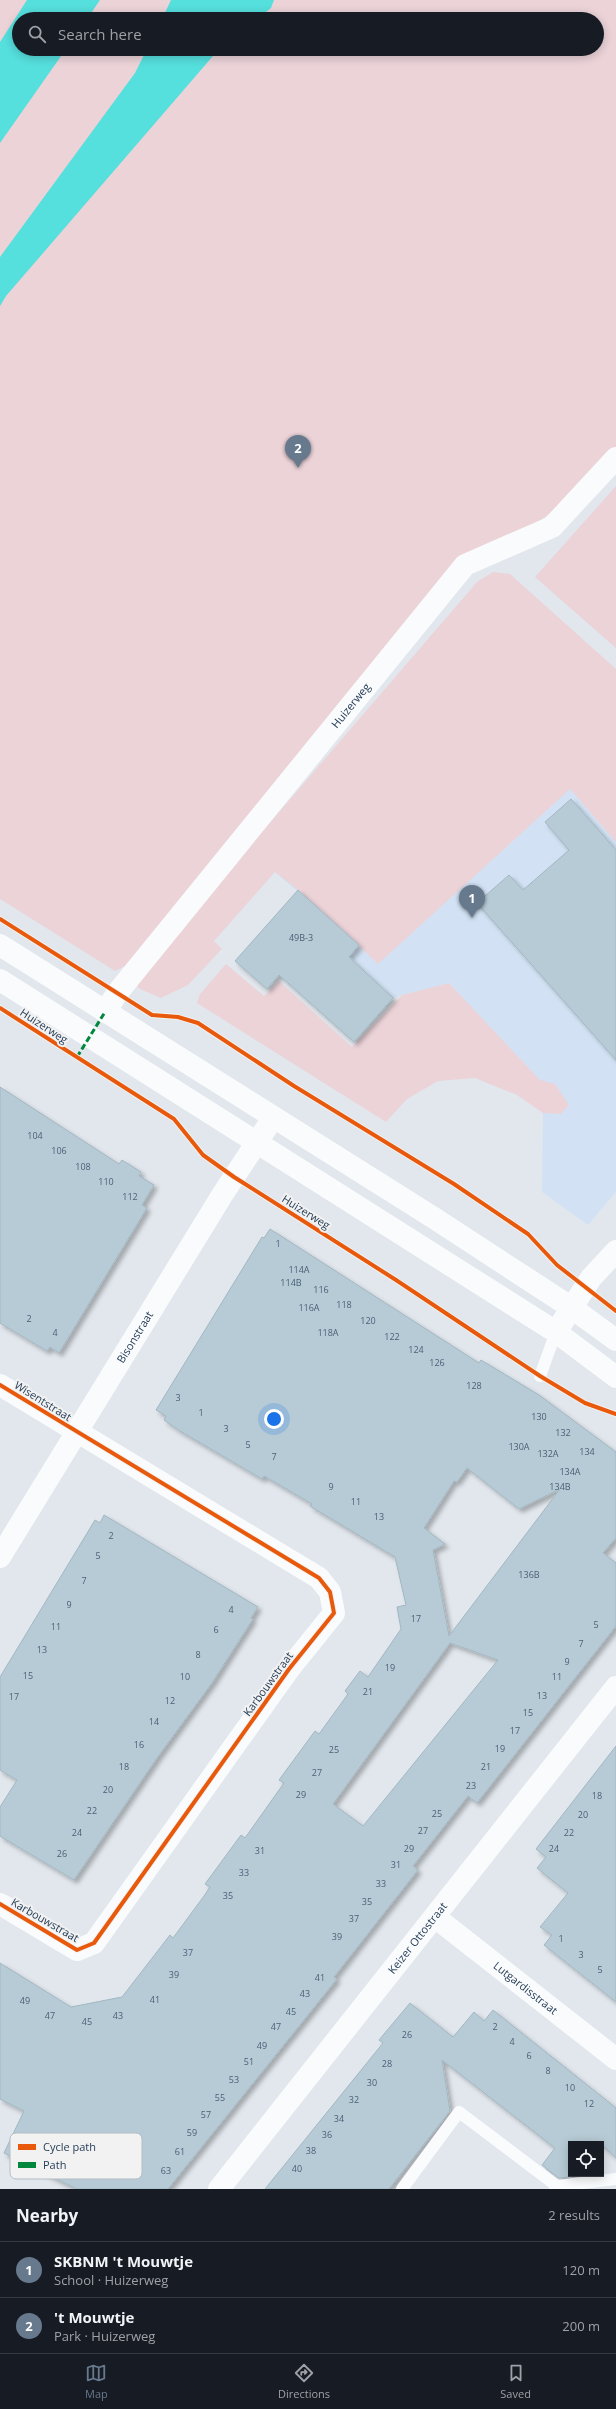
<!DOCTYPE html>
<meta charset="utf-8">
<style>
body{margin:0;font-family:"Open Sans",sans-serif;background:#242831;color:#f1f3f6}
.controls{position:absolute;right:12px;bottom:12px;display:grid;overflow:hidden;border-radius:0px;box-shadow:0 2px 10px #0003}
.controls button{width:36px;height:36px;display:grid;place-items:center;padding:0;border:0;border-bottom:1px solid #363941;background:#171b24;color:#f1f3f6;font:20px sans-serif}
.you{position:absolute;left:274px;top:1419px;width:14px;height:14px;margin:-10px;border:3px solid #fff;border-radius:50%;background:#1a73e8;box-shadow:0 0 0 6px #1a73e833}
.badge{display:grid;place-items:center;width:26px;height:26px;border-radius:50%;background:#67798c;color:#fff;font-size:13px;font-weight:700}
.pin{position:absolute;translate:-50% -33px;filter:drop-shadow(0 1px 2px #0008)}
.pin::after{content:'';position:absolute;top:21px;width:14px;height:12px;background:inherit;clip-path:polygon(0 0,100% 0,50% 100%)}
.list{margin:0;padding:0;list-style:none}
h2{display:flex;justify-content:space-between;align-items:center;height:52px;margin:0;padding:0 16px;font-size:17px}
h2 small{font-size:13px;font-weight:400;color:#9ea1a6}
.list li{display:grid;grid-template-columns:26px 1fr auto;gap:12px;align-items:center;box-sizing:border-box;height:56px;padding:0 16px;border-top:1px solid #363941}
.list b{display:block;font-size:15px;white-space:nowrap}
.list p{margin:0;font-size:13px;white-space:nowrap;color:#9ea1a6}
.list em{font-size:13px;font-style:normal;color:#9ea1a6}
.icon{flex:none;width:22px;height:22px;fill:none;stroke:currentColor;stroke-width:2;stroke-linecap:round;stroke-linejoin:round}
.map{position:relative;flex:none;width:616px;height:2189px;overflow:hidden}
.search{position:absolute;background:#171b24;box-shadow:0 2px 10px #0003;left:12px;right:12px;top:12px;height:44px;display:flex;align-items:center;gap:10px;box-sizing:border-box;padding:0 14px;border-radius:22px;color:#9ea1a6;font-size:15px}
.sheet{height:164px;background:#171b24}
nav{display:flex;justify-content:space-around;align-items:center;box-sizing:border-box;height:56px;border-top:1px solid #363941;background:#171b24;font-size:11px;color:#9ea1a6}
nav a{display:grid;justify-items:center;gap:2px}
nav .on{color:#67798c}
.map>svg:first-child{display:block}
</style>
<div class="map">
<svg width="616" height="2189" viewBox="0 0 616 2189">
<defs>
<filter id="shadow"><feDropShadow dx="3.5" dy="3.5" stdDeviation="2" flood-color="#0004"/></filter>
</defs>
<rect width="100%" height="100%" fill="#e1e7ed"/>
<!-- built -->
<polygon fill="#d2e2f4" points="465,657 616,827 616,1192 588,1225 542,1192 543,1113 426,990 393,998 349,957 359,945 275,872"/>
<!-- green -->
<g fill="#ebd3d8" fill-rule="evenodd">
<path d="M0,0H616V447C589,477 561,511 525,529C514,535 502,539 491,544L131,963L115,971L0,899ZM19,19H597V49H19Z"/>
<polygon points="616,486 616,648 535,577"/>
<polygon points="493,572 510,574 616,669 616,842 570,789 378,964 298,890 275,872 214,941 222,949 188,985 161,998 140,989 133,982 477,582"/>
<polygon points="226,964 264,996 279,981 352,1047 402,995 449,983 540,1080 555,1084 569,1105 561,1114 543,1113 517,1095 475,1078 438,1081 407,1099 386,1122 197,1003 200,994"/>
</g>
<!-- water -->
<g fill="#55dfdd">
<polygon points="27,0 100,0 87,19 19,19 19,49 66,49 0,143 0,42"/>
<polygon points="171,0 274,0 271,8 257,19 162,19"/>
<polygon points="147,49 219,49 6,296 0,306 0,257 135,73"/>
</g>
<!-- building -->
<g fill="#b7cbd6" stroke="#a2b7c2" fill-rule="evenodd" filter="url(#shadow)">
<polygon points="571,799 616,850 616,1060 477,903 509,875 523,890 569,850 545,822"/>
<polygon points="298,890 359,945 349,957 393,998 354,1042 279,975 267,989 235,961"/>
<polygon points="0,1087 119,1164 122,1160 141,1172 139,1176 154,1185 142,1205 147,1208 59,1353 50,1347 47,1351 0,1323"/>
<path d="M270,1229L479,1363L481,1360L539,1395L616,1452V1538L603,1553L616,1563V1626L477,1803L468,1796L413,1866L418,1870L334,1977L337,1979L168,2189H77L4,2153L24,2111L0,2099V1963L71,2007L122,1997L170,1935L173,1938L204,1896L210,1887L205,1884L241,1835L245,1838L284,1783L279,1780L315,1731L319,1734L348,1694L345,1691L360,1671L368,1677L401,1629L397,1607L406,1605L395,1557L310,1506L312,1504L264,1476L262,1479L180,1431L164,1420L166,1416L156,1410L262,1237L264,1238ZM467,1468L519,1509L560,1489L449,1636L433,1550L445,1544L424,1528L454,1481L457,1482ZM450,1643L498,1660L363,1826L333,1804Z"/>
<polygon points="104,1515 258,1607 251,1618 253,1619 212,1683 157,1758 74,1880 0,1836 0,1807 17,1780 0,1770 0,1677 95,1520 100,1523"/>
<polygon points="616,1746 616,2002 544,1945 552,1935 540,1927 568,1893 537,1868 546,1857 536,1849"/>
<polygon points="410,2003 453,2037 474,2012 484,2021 493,2010 616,2108 616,2158 601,2144 595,2141 595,2144 571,2144 571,2174 594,2174 559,2178 542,2165 555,2148 442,2060 450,2111 389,2189 265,2189 383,2043 379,2040"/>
</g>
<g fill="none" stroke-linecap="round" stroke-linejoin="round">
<!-- lane -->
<g stroke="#fafbfc" stroke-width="12">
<polyline points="540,1376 556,1332"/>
<polyline points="557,2186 616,2179"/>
<polyline points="402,2189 459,2112 557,2186 555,2189"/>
</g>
<!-- street -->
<g stroke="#fafbfc" stroke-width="22">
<path id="s1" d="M105,1012L118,992L465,565L552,527L616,458"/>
<polyline points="556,1332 591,1278 616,1251"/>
<polyline points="0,1385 319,1578 330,1592 334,1613 289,1669 94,1943 77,1950 0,1904"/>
<path id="s2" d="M0,1557L224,1192L273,1118"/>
<path id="s3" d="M435,1917L616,2059"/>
<path id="s4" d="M219,2189L616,1687"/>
</g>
<!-- secondary -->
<g stroke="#fafbfc" stroke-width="22">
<polyline points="0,945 434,1218 572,1308 616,1340"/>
<polyline points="0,980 556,1332 616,1377"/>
</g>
<!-- quiet -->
<polyline stroke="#00873e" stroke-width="3" stroke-dasharray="6 3" stroke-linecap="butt" points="77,1057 105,1012"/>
<defs>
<g id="cycleway">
<polyline points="0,919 152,1015 178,1017 198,1023 294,1086 454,1184 528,1234 557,1265 616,1311"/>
<polyline points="0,1008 174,1119 203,1155 234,1177 396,1280 540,1376 585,1403 616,1414"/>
<polyline points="0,1385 319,1578 330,1592 334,1613 289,1669 94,1943 77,1950 0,1904"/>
</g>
</defs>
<!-- cycleway casing -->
<use href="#cycleway" stroke="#f2f2f2" stroke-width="6"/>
<!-- cycleway -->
<use href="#cycleway" stroke="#e8590c" stroke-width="4"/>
</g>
<g text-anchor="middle" stroke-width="4" stroke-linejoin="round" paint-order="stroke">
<!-- number labels -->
<g font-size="9" fill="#4a6178">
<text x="301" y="941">49B-3</text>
<text x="35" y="1139">104</text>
<text x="59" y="1154">106</text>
<text x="83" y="1170">108</text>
<text x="106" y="1185">110</text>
<text x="130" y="1200">112</text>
<text x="278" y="1247">1</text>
<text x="299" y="1273">114A</text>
<text x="291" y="1286">114B</text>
<text x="321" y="1293">116</text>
<text x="344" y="1308">118</text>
<text x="309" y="1311">116A</text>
<text x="29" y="1322">2</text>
<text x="368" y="1324">120</text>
<text x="55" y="1336">4</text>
<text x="328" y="1336">118A</text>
<text x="392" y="1340">122</text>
<text x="416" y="1353">124</text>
<text x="437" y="1366">126</text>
<text x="474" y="1389">128</text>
<text x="178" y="1401">3</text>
<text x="201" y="1416">1</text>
<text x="539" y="1420">130</text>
<text x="226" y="1432">3</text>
<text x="563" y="1436">132</text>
<text x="248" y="1448">5</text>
<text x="519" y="1450">130A</text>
<text x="587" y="1455">134</text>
<text x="548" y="1457">132A</text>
<text x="274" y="1460">7</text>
<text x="570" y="1475">134A</text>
<text x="331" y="1490">9</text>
<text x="560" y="1490">134B</text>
<text x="356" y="1505">11</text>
<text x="379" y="1520">13</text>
<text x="111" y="1539">2</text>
<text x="98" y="1559">5</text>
<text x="529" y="1578">136B</text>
<text x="84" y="1584">7</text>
<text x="69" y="1608">9</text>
<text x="231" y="1613">4</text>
<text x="416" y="1622">17</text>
<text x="596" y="1628">5</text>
<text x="56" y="1630">11</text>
<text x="216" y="1633">6</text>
<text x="581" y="1647">7</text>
<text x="42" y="1653">13</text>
<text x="198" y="1658">8</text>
<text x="567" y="1665">9</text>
<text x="390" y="1671">19</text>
<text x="28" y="1679">15</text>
<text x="185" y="1680">10</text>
<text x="557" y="1680">11</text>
<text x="368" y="1695">21</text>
<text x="542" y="1699">13</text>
<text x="14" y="1700">17</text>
<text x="170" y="1704">12</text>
<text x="528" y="1716">15</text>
<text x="154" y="1725">14</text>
<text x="515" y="1734">17</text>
<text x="139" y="1748">16</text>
<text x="500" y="1752">19</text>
<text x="334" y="1753">25</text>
<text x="124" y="1770">18</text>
<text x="486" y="1770">21</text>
<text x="317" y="1776">27</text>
<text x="471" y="1789">23</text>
<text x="108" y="1793">20</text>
<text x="301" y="1798">29</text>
<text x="597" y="1799">18</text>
<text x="92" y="1814">22</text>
<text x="437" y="1817">25</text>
<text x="583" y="1818">20</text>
<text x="423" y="1834">27</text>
<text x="77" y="1836">24</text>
<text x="569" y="1836">22</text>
<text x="409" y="1852">29</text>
<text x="554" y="1852">24</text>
<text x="260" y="1854">31</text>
<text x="62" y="1857">26</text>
<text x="396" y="1868">31</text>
<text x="244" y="1876">33</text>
<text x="381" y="1887">33</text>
<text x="228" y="1899">35</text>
<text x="367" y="1905">35</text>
<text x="354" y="1922">37</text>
<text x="337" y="1940">39</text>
<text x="561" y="1942">1</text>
<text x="188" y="1956">37</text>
<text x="581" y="1958">3</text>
<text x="600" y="1973">5</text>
<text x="174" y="1978">39</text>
<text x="320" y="1981">41</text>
<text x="305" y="1997">43</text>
<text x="155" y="2003">41</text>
<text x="25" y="2004">49</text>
<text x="291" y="2015">45</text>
<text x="50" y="2019">47</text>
<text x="118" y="2019">43</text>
<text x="87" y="2025">45</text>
<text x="276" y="2030">47</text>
<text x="495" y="2030">2</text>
<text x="407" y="2038">26</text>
<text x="512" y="2045">4</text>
<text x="262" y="2049">49</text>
<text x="529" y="2059">6</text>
<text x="249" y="2065">51</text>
<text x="387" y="2067">28</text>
<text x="548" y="2074">8</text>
<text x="234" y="2083">53</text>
<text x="372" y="2086">30</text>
<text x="570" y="2091">10</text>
<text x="220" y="2101">55</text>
<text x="354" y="2103">32</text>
<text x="589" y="2107">12</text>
<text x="206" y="2118">57</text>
<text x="339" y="2122">34</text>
<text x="192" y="2136">59</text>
<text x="327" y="2138">36</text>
<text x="311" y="2154">38</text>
<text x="180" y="2155">61</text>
<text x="297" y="2172">40</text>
<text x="166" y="2174">63</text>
</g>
<!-- street labels -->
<g font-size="11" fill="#263e58" stroke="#f2f2f2">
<text dy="4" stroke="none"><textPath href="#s1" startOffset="393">Huizerweg</textPath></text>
<text transform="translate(44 1026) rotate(33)" y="4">Huizerweg</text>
<text transform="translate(306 1212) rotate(32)" y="4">Huizerweg</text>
<text dy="4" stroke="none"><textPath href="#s2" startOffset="258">Bisonstraat</textPath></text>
<text transform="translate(43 1401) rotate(32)" y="4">Wisentstraat</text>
<text transform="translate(268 1684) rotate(-54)" y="4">Karbouwstraat</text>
<text transform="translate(45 1920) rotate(30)" y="4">Karbouwstraat</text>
<text dy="4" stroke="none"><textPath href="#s4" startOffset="320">Keizer Ottostraat</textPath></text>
<text dy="4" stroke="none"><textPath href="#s3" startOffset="115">Lutgardisstraat</textPath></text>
</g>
</g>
<!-- legend -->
<rect x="10" y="2133" width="132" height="46" rx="6" fill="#f2f2f2" stroke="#b5bcc4" stroke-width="1"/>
<rect x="18" y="2144" width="18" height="6" fill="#e8590c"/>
<rect x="18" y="2162" width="18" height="6" fill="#00873e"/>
<g font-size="11" fill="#263e58">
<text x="43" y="2151">Cycle path</text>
<text x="43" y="2169">Path</text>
</g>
</svg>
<div class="controls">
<button><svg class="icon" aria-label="locate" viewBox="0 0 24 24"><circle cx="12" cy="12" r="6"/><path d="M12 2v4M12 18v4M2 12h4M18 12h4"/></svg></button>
</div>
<div class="you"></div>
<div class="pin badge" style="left:472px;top:918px">1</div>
<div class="pin badge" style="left:298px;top:468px">2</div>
<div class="search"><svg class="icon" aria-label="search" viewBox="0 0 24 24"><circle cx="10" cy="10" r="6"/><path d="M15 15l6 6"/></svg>Search here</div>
</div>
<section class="sheet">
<h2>Nearby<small>2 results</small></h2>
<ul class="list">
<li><span class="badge">1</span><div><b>SKBNM 't Mouwtje</b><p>School · Huizerweg</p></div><em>120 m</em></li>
<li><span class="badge">2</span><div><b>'t Mouwtje</b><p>Park · Huizerweg</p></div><em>200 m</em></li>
</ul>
</section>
<nav>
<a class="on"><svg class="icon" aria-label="map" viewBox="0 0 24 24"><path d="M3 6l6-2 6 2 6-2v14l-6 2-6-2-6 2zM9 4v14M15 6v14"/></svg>Map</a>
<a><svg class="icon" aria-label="directions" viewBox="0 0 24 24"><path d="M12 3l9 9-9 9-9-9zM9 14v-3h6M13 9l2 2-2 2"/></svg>Directions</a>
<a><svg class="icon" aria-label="saved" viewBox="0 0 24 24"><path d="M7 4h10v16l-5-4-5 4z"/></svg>Saved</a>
</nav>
